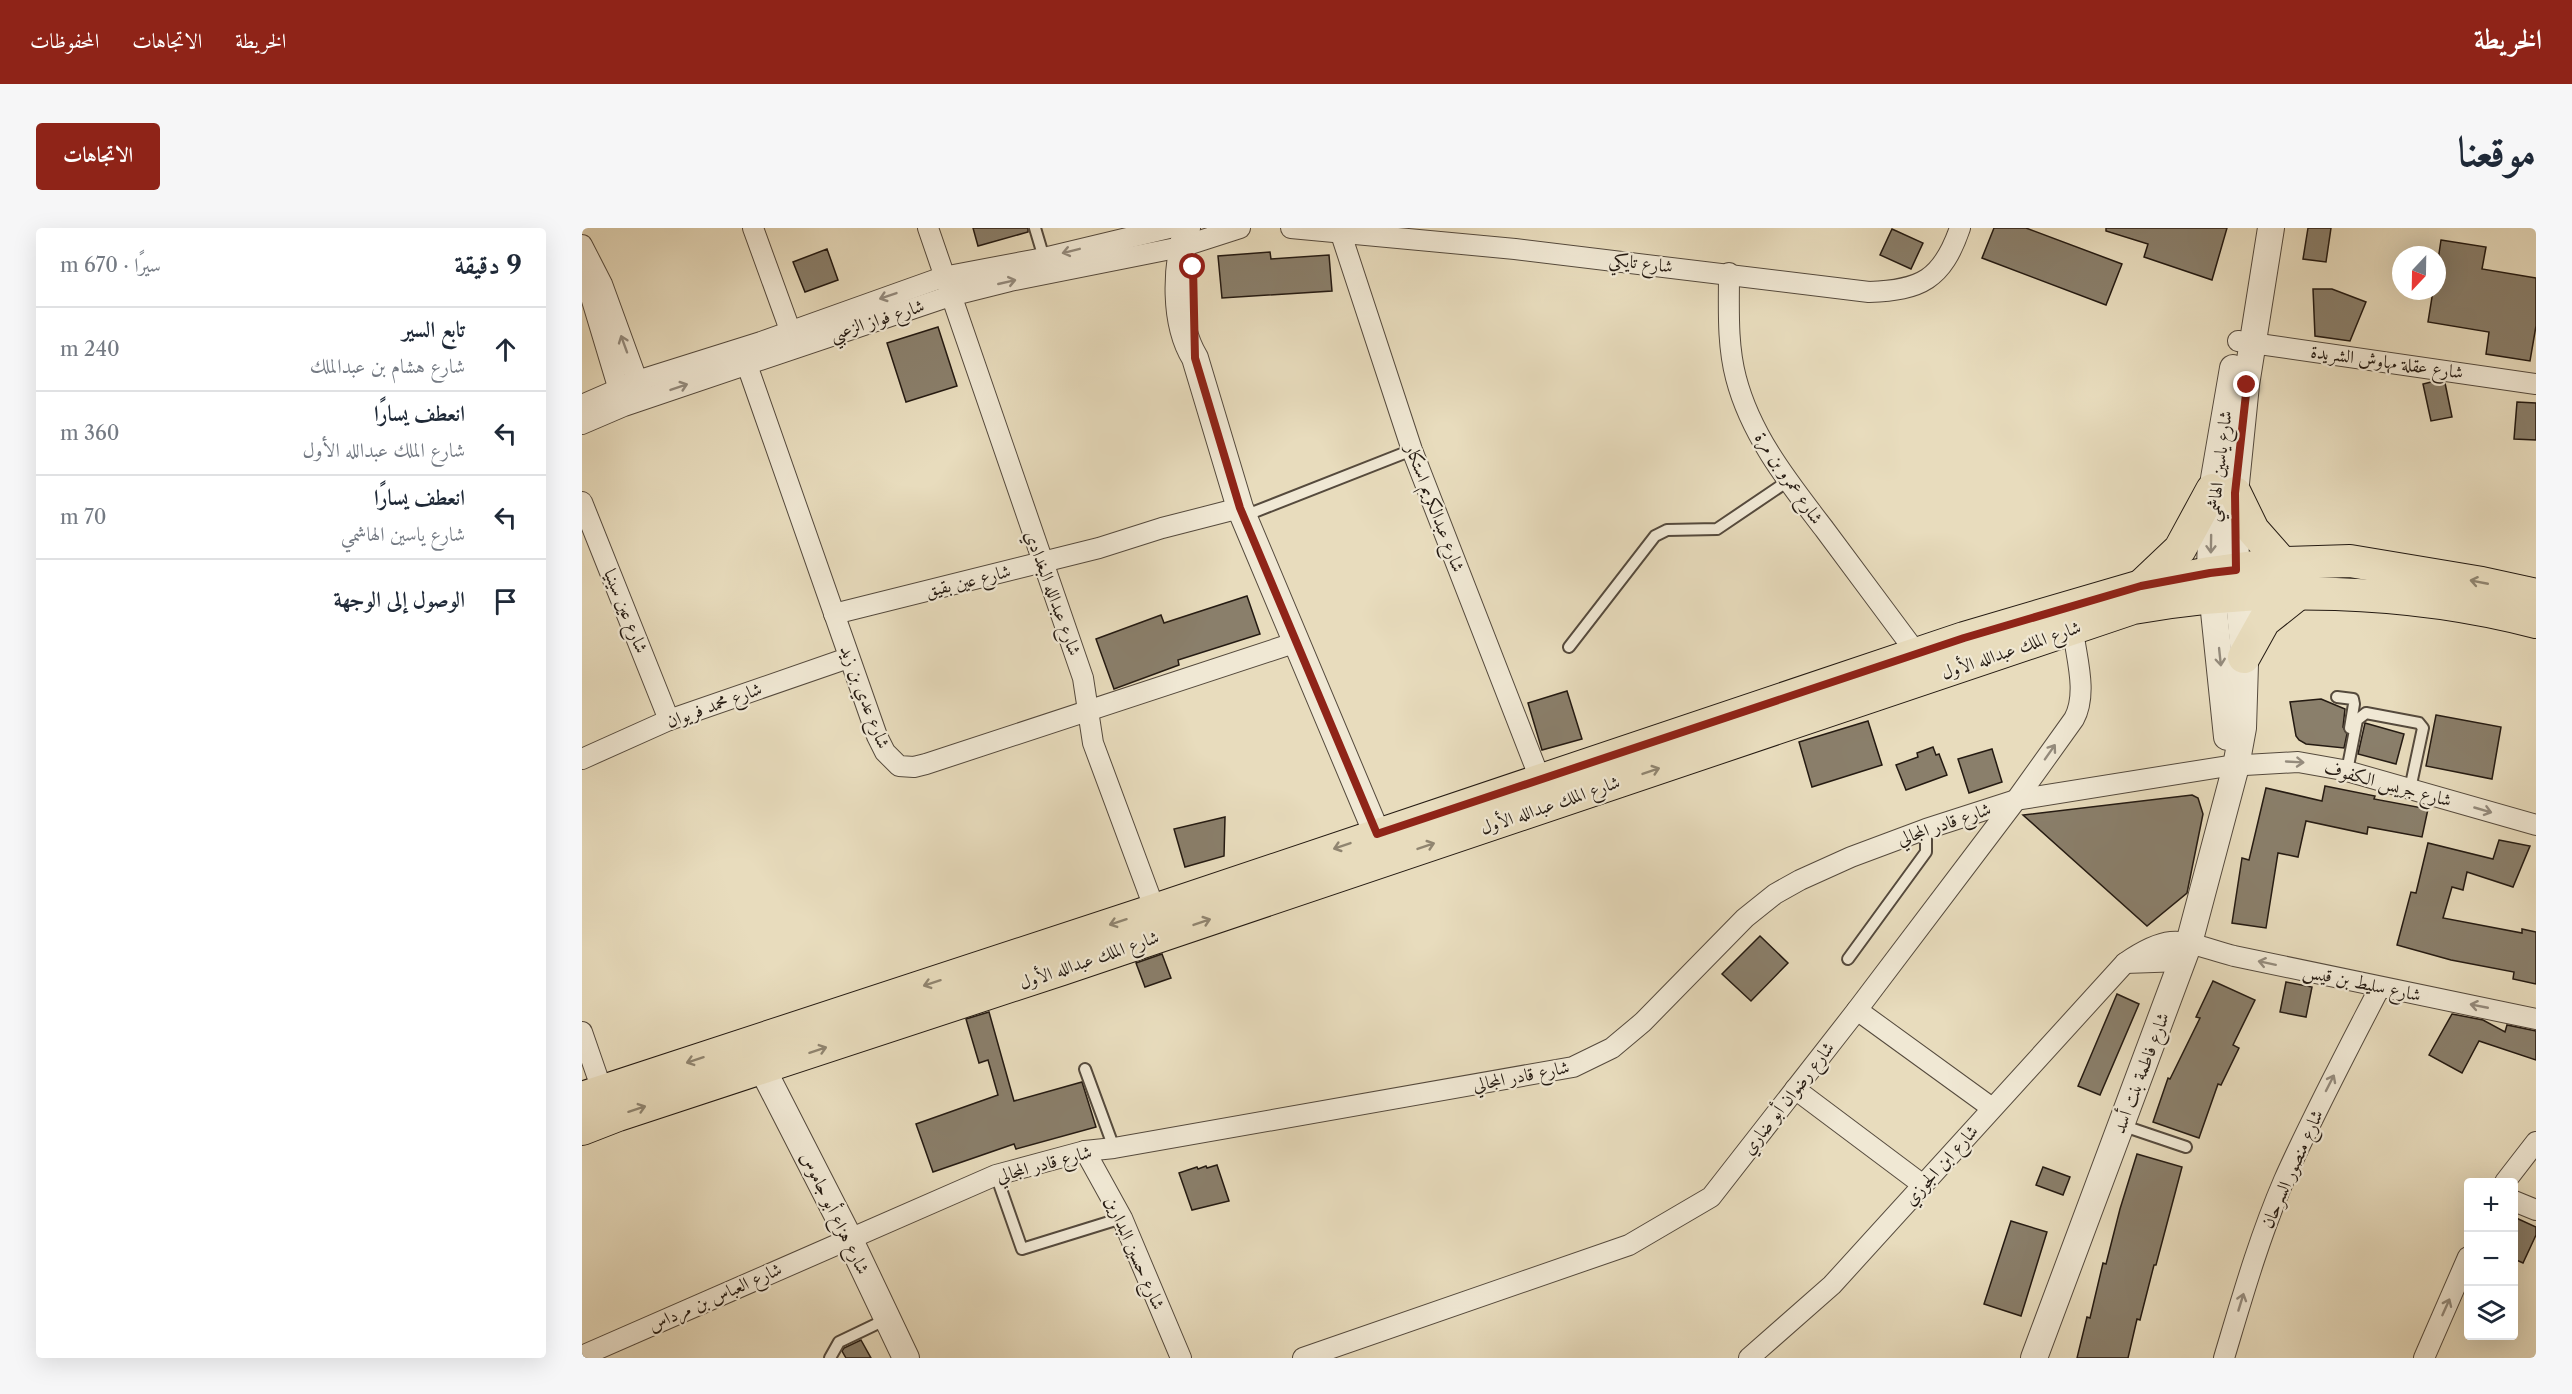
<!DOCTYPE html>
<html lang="ar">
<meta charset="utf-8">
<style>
body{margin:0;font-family:"Libre Caslon Text",Amiri,serif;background:#f6f6f7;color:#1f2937;direction:rtl}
.controls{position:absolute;right:18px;bottom:18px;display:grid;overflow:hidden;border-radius:6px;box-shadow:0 6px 24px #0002}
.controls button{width:54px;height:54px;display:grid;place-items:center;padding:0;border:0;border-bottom:2px solid #e0e1e3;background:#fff;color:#1f2937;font:30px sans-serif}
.compass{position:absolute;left:1810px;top:18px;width:54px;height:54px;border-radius:50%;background:#fff;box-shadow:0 6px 24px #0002;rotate:202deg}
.stop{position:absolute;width:18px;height:18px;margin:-14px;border:4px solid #8f2418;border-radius:50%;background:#fff}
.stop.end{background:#8f2418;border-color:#fff;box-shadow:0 2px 6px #0008}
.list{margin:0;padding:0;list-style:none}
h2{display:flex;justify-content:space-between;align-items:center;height:78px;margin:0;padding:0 24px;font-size:26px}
h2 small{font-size:20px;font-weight:400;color:#747a83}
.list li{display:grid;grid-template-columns:39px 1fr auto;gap:18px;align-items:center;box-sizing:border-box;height:84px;padding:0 24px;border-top:2px solid #e0e1e3}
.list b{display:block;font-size:22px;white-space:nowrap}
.list p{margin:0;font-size:20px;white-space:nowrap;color:#747a83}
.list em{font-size:20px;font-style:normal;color:#747a83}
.icon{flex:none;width:33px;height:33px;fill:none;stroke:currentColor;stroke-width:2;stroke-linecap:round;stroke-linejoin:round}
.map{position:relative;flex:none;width:1954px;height:1130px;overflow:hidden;direction:ltr;border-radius:6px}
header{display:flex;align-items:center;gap:36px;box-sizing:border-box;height:84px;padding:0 30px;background:#8f2418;color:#fff}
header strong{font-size:28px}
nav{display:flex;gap:33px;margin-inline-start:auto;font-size:21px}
.intro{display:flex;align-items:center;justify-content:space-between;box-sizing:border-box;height:144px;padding:0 36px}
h1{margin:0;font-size:42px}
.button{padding:15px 27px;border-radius:6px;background:#8f2418;color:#fff;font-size:21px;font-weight:700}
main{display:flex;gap:36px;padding:0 36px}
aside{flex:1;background:#fff;border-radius:6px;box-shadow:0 6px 24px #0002}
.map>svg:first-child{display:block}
</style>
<header>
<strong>الخريطة</strong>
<nav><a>الخريطة</a><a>الاتجاهات</a><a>المحفوظات</a></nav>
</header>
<div class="intro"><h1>موقعنا</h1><a class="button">الاتجاهات</a></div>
<main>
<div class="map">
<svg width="1954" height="1130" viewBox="0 0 1954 1130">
<rect width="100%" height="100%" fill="#e8dcbd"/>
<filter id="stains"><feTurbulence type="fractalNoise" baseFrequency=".00333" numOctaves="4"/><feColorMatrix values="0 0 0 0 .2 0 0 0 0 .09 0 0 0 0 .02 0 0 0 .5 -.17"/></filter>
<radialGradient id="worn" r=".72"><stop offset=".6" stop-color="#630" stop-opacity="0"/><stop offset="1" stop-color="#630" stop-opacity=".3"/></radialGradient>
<!-- building -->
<g fill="#8a7f6b" stroke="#241a12" stroke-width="1.5">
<polygon points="391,0 446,0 446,4 396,18"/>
<polygon points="1412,0 1444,0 1540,36 1524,77 1400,30"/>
<polygon points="1524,0 1645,0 1630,52 1562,29 1566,16 1524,3"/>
<polygon points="1726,0 1749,0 1744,34 1721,31"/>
<polygon points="1310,1 1341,15 1329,41 1298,27"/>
<polygon points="1859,12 1904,19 1900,41 1954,50 1954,98 1948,133 1904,126 1907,104 1846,94 1851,63 1855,63 1855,39"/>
<polygon points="245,21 256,52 223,64 211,34"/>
<polygon points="688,24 689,31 747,27 750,63 640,70 636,28"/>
<polygon points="1731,61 1750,61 1784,74 1768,113 1733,108"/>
<polygon points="356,99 375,158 324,174 305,115"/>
<polygon points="1853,153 1863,155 1870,189 1849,193 1841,156"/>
<polygon points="1935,174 1954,175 1954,212 1932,211"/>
<polygon points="665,368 678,406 596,432 597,437 532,461 514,411 579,387 582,395"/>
<polygon points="985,463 1000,511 960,522 946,475"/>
<polygon points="1739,471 1763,481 1761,499 1765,506 1762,520 1724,516 1717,512 1714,508 1708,474"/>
<polygon points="1854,487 1919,499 1910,551 1844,538"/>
<polygon points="1286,493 1300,537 1230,559 1217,514"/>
<polygon points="1783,495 1822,506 1814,536 1776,526"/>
<polygon points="1351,519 1354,527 1357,526 1365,547 1324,562 1314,537 1336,529 1335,525"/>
<polygon points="1410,521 1420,554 1387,565 1376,531"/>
<polygon points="1743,558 1793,568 1792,571 1846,581 1840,609 1786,599 1785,606 1724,593 1716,629 1696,625 1684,700 1650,695 1660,630 1667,632 1684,560 1740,573"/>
<polygon points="1610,567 1616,570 1621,586 1605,665 1565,698 1441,587"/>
<polygon points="643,589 642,628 603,639 592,601"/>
<polygon points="1917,612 1948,618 1931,659 1885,644 1881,662 1870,659 1861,690 1940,705 1940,701 1954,704 1954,756 1931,751 1932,744 1869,732 1815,717 1829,664 1834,665 1846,615 1911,631"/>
<polygon points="1178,708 1206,735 1169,773 1140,746"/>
<polygon points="580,726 589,750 563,759 554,735"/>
<polygon points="1631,753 1673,772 1651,817 1657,820 1639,857 1636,856 1617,910 1571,894 1586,850 1588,851 1618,790 1614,789"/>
<polygon points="1704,754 1730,759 1724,789 1698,784"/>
<polygon points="1535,766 1557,776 1518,867 1496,858"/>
<polygon points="407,784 432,873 500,854 514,899 434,921 432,916 351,944 334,896 416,867 406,832 397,835 384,791"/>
<polygon points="1870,786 1901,792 1923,804 1925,797 1954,803 1954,832 1897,813 1880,845 1847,827"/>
<polygon points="1555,926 1600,939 1574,1037 1572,1037 1558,1092 1555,1091 1546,1130 1495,1130 1505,1089 1508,1090 1521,1035 1524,1036 1538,981"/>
<polygon points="635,937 647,973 610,982 597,945 615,939 616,941 624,938 625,940"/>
<polygon points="1461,939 1488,949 1481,967 1454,957"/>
<polygon points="1932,989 1954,999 1954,1007 1941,1035 1932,1031"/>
<polygon points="1429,993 1465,1004 1439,1088 1402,1076"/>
<polygon points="279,1112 289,1130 264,1130 260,1123 262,1120"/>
</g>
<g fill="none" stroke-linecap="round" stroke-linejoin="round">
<defs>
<g id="service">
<polyline points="453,0 462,30"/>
<polyline points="662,288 830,222"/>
<polyline points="987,419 1073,308 1085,302 1135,301 1206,253"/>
<polyline points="1755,469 1771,471 1772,476 1768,500"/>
<polyline points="1765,543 1775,492 1784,485 1837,495 1841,500 1828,561"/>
<polyline points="1266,731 1344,624 1344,601"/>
<polyline points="503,841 532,920"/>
<polyline points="1539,897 1604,919"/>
<polyline points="414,947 440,1021 540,990"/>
<polyline points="248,1130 257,1114 305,1091"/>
</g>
<g id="minor">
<polyline points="171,0 212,113"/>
<polyline points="346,0 501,450 511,515 573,682"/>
<path d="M709,0L933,21L1287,64C1339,62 1360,52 1378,0"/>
<polyline points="757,0 830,222 958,551"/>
<polyline points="0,17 20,56 60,166"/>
<polyline points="0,39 40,172"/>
<path d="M1147,45C1147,80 1145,116 1154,150C1169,208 1207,255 1243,302C1274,344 1305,385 1336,427"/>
<polyline points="1656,113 1954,156"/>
<polyline points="165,137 295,508 303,524 317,538 332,539 344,536 715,414"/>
<polyline points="0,177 55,153 179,114 361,49 462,30 587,0"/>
<polyline points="0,196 42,178 368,68 428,53 599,19 658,0"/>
<polyline points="0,274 87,492"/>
<polyline points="252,386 517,320 580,300 658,280"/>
<polyline points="0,531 87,492 266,430"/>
<polyline points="1543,735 1601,733"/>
<polyline points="1275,782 1410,880"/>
<polyline points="0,804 20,862"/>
<polyline points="1213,861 1341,957"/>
<polyline points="503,923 540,990 599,1130"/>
<polyline points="1923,954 1954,914"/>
<polyline points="1932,973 1954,982"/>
<polyline points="0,1128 414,947 503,923 532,920 991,839 1030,820 1061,794 1163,690 1193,666 1218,652 1269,629 1344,601 1434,572 1646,538 1716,534 1761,542 1954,597"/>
<path d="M721,1130L1047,1017L1129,969L1275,782L1434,572L1492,491C1506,465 1494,429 1491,402"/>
<path d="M1167,1130L1250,1057L1543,735C1591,702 1600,714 1652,728L1954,791"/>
<path d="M1642,1130C1660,1070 1677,1010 1702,952C1731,887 1765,823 1798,759"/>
<polyline points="1842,1130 1886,1029"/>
</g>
<g id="tertiary">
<path d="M605,0C594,39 591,94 613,130L658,280L795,606"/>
<polyline points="1645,509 1628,345 1630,262 1651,140"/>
<polyline points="180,840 267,1010 324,1130"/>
<polyline points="1452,1130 1607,715 1654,538 1661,500 1663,436 1654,342 1653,265 1664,157 1689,0"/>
</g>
<g id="primary">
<polyline points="1653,265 1671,302 1700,335"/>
<polyline points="1559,358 1598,321 1630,262"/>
<polyline points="1662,429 1682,393 1716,366"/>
<polyline points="0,870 573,682 1382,410 1559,358 1628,345 1700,335 1768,333 1900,355 1954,367"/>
<path d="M0,901L36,887L480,741L1551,380C1681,357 1827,361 1954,394"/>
</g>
</defs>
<!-- service casing -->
<use href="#service" stroke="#554a3d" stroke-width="14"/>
<!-- minor casing -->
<use href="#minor" stroke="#554a3d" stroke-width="22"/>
<!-- tertiary casing -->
<use href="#tertiary" stroke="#554a3d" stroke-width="28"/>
<!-- primary casing -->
<use href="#primary" stroke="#241a12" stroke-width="34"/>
<!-- service -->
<use href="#service" stroke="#f0e8d4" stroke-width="10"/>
<!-- minor -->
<use href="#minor" stroke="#f0e8d4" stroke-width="20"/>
<!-- tertiary -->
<use href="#tertiary" stroke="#f0e8d4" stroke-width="26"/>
<!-- primary -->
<use href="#primary" stroke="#e8dcbd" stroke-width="32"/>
</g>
<!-- one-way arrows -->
<defs><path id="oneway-shaft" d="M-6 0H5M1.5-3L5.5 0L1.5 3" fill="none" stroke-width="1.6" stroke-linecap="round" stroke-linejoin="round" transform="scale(1.5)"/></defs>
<g stroke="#948b7d">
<use href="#oneway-shaft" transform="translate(489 23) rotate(166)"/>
<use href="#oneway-shaft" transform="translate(425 54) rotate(-13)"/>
<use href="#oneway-shaft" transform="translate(306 68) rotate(161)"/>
<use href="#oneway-shaft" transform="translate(42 116) rotate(-110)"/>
<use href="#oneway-shaft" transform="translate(97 159) rotate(-19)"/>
<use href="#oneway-shaft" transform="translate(1629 316) rotate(91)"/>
<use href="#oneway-shaft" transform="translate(1638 429) rotate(84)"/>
<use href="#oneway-shaft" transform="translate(1468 524) rotate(-55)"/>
<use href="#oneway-shaft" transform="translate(1713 534) rotate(3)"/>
<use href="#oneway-shaft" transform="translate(1901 582) rotate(16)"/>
<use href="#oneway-shaft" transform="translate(1685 735) rotate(-168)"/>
<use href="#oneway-shaft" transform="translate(1897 778) rotate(-169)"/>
<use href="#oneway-shaft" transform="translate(1748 855) rotate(-63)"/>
<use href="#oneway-shaft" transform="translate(1659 1074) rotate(-73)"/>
<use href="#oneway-shaft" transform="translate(1864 1079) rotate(-66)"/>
</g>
<g stroke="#908570">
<use href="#oneway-shaft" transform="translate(1897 354) rotate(-169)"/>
<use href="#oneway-shaft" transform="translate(1069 543) rotate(-19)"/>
<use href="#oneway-shaft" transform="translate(760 618) rotate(161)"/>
<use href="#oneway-shaft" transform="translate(844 618) rotate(-19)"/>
<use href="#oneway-shaft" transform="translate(536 694) rotate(162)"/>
<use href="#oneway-shaft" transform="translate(620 694) rotate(-19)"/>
<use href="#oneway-shaft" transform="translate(350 755) rotate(162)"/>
<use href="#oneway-shaft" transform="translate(236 822) rotate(-18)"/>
<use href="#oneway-shaft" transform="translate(113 832) rotate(162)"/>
<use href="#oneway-shaft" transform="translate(55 881) rotate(-18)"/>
</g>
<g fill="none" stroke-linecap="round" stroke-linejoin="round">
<!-- route -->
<polyline stroke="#8f2418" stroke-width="8" points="611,39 613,130 658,280 795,606 1382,410 1559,358 1628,345 1654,342 1653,265 1665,157"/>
</g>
<g text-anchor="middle" stroke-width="4.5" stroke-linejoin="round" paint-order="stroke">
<!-- street labels -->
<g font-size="18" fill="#241a12" stroke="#f0e8d4">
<text transform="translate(1059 35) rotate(7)" y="6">شارع تايكي</text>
<text transform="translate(295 92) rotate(-18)" y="6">شارع فواز الزعبي</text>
<text transform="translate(1805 134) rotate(8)" y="6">شارع عقلة مهاوش الشريدة</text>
<text transform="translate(1637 238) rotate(-83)" y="6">شارع ياسين الهاشمي</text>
<text transform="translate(1207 250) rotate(56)" y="6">شارع عمرو بن مرة</text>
<text transform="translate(853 280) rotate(69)" y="6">شارع عبدالكريم استكار</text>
<text transform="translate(386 353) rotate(-14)" y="6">شارع عين بقيق</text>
<text transform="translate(471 365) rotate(70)" y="6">شارع عبدالله البغدادي</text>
<text transform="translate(44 383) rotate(68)" y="6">شارع عين سينيا</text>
<text transform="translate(1429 422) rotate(-19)" y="6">شارع الملك عبدالله الأول</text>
<text transform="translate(283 469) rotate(69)" y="6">شارع عدي بن زيد</text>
<text transform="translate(132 477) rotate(-20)" y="6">شارع محمد فريوان</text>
<text transform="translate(1806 556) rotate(15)" y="6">شارع جريس الكفوف</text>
<text transform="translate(968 577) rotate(-19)" y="6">شارع الملك عبدالله الأول</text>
<text transform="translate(1362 596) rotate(-19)" y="6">شارع قادر المجالي</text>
<text transform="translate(507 732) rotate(-19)" y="6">شارع الملك عبدالله الأول</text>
<text transform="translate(1780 755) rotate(12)" y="6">شارع سليط بن قيس</text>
<text transform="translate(1559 845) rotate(-69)" y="6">شارع فاطمة بنت أسد</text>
<text transform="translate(939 848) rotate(-11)" y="6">شارع قادر المجالي</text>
<text transform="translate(1206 870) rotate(-52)" y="6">شارع رضوان أبو ضاري</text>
<text transform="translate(462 936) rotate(-15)" y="6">شارع قادر المجالي</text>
<text transform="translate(1359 937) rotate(-48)" y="6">شارع ابن الجوزي</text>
<text transform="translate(1710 941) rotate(-66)" y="6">شارع منصور السرحان</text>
<text transform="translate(253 985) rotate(64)" y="6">شارع هزاع أبو جاموس</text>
<text transform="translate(553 1025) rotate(66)" y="6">شارع حسين البدارين</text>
<text transform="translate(133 1069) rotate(-24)" y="6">شارع العباس بن مرداس</text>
</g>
</g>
<rect width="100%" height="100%" filter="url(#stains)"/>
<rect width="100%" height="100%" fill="url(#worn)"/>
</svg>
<div class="controls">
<button>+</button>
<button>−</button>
<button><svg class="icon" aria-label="layers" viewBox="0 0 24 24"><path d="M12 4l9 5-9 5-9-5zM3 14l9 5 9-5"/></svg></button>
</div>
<svg class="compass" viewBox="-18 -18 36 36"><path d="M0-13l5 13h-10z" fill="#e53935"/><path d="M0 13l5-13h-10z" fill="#747a83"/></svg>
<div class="stop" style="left:611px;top:39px"></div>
<div class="stop end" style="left:1665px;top:157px"></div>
</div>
<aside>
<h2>9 دقيقة<small>سيرًا · 670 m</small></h2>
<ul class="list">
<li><svg class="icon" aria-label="ahead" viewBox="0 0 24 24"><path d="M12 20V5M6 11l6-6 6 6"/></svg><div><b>تابع السير</b><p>شارع هشام بن عبدالملك</p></div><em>240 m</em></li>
<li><svg class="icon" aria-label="left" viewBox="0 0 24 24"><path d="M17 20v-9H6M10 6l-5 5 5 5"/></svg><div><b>انعطف يسارًا</b><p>شارع الملك عبدالله الأول</p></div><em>360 m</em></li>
<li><svg class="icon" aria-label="left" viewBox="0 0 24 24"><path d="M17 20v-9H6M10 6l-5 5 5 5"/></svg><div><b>انعطف يسارًا</b><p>شارع ياسين الهاشمي</p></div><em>70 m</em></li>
<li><svg class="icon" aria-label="arrive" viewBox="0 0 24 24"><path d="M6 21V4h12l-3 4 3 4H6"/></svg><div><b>الوصول إلى الوجهة</b></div></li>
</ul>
</aside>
</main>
